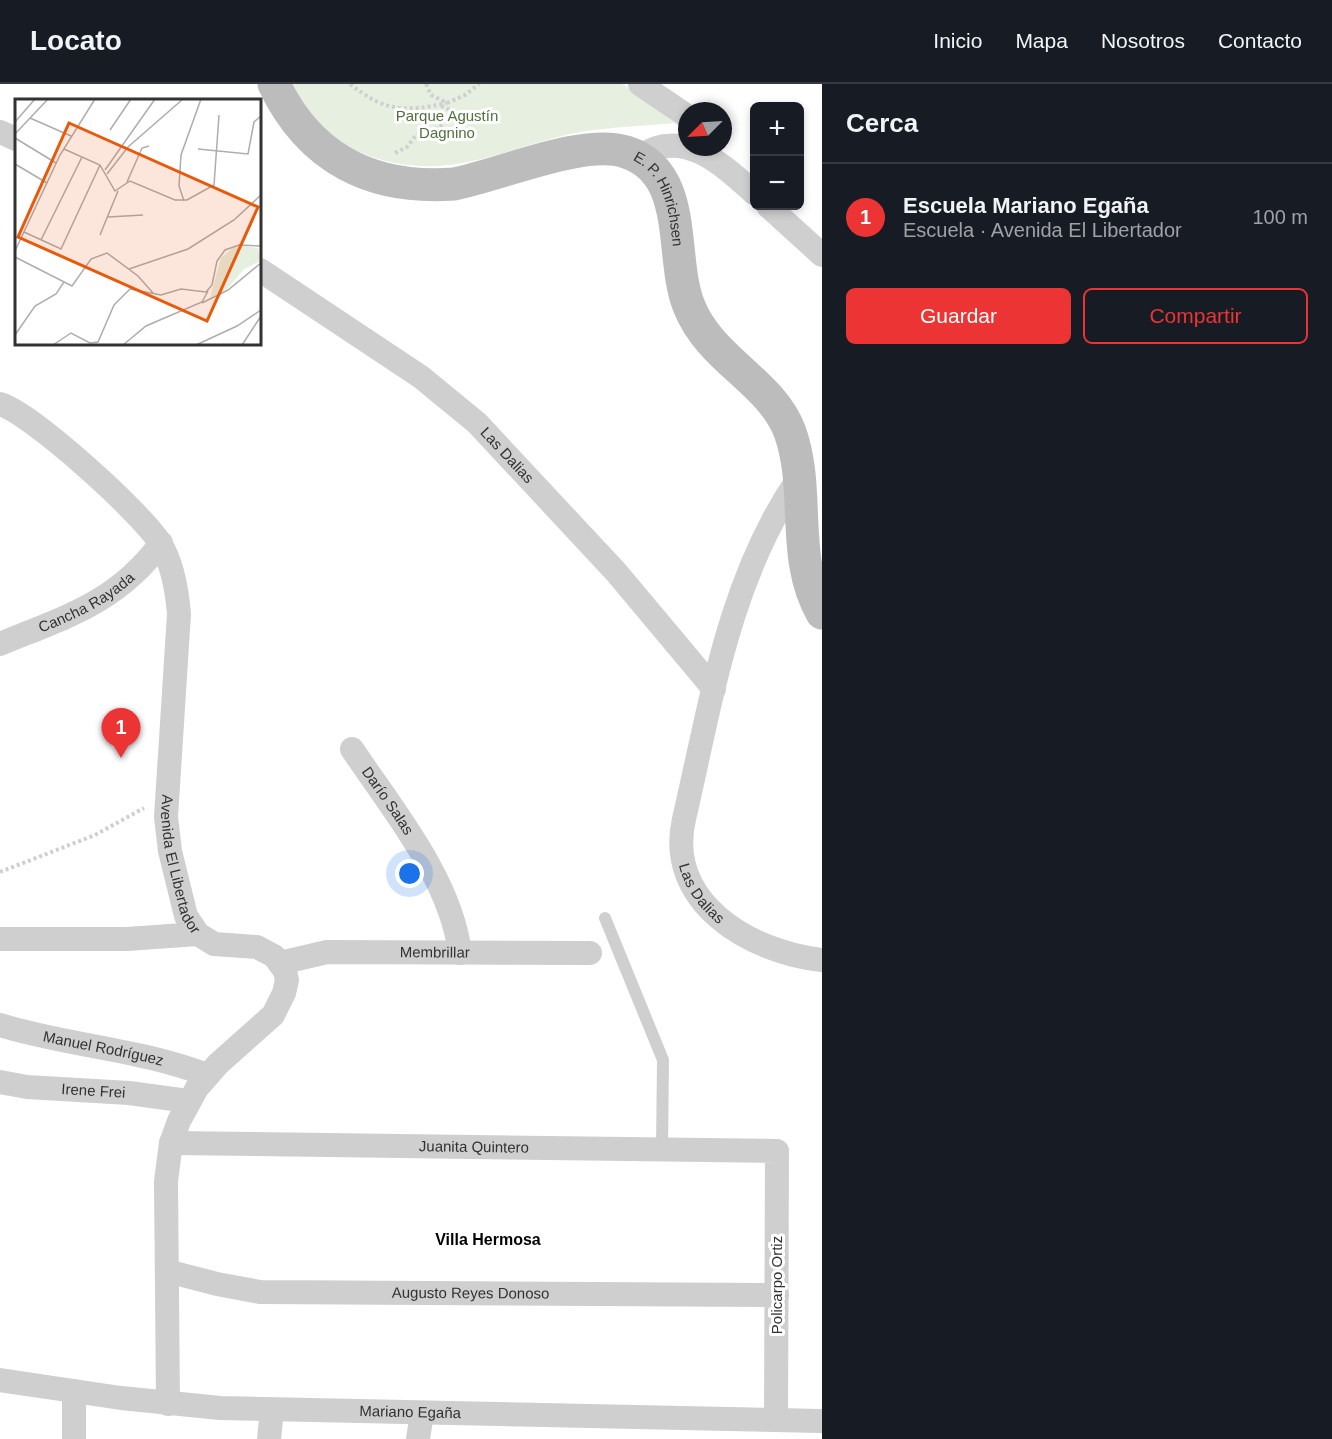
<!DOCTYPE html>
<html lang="es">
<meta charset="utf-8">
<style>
body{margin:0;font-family:Helvetica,sans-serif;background:#20242c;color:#f1f3f6}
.controls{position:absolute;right:18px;top:18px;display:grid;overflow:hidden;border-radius:9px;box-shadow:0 3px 9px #0003}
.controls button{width:54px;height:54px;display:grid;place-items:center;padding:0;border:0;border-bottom:2px solid #363941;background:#171b24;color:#f1f3f6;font:30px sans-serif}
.compass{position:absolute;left:678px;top:18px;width:54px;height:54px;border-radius:50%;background:#171b24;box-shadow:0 3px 9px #0003;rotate:246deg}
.you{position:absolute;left:410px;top:790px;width:21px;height:21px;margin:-15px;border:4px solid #fff;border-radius:50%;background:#1a73e8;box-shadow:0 0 0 9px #1a73e833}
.badge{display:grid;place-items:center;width:39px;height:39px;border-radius:50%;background:#eb3433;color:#fff;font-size:20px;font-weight:700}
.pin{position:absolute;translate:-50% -50px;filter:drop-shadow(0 2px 3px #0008)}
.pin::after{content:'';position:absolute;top:32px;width:21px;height:18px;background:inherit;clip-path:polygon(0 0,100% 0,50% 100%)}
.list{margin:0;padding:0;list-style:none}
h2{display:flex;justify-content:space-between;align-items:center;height:78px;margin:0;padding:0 24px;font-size:26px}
h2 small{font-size:20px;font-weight:400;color:#9ea1a6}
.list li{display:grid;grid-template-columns:39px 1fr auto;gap:18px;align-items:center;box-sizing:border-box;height:108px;padding:0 24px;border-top:2px solid #363941}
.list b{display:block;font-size:22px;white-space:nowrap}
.list p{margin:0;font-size:20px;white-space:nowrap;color:#9ea1a6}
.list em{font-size:20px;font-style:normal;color:#9ea1a6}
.actions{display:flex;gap:12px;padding:18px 24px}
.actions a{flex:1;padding:14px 0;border:2px solid #eb3433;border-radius:9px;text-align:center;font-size:21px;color:#eb3433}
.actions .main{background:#eb3433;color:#fff}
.map{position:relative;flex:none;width:822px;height:1355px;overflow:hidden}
header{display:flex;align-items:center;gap:36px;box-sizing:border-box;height:84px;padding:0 30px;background:#171b24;border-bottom:2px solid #363941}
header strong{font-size:28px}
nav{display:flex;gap:33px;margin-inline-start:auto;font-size:21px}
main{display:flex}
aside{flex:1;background:#171b24}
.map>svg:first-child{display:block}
</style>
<header>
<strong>Locato</strong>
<nav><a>Inicio</a><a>Mapa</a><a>Nosotros</a><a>Contacto</a></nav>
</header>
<main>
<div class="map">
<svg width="822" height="1355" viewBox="0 0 822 1355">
<rect width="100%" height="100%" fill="#fff"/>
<!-- green -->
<path fill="#e7efe0" d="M284,0H623L675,39C644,42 611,43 580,48C504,63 449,100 370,72C356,67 342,61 330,51C313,37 299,17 284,0Z"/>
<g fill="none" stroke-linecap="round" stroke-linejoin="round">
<!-- path -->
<g stroke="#cfcfcf" stroke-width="4" stroke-dasharray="3 3" stroke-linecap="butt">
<path d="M350,0C385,28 405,28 447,19"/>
<polyline points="426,0 431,11 447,19 465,11 479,0"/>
<polyline points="395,69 407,63 417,50 438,44 453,32 448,25 439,21"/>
<polyline points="0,788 95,751 144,724"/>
</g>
<!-- lane -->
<polyline stroke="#cfcfcf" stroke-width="12" points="605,834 663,976 662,1065"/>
<!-- street -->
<g stroke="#cfcfcf" stroke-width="24">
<polyline points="640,0 687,32"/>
<polyline points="0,48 16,55"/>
<path d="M639,73C682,42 722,80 754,109"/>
<polyline points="768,122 822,171"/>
<path id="s1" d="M260,186L421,293L477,339L616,488L714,605"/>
<path id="s2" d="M0,320C32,330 142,429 160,459C173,480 177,506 179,530L166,733L170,767L186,832L198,850L214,860L257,863L274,872L285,887L287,896L284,909L273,931L218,980L197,1004L179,1037L171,1059L166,1097L168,1320"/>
<path id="s3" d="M798,395C729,495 711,619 684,735C665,818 749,868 822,876"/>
<path id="s4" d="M0,560C65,533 117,519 161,459"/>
<path id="s5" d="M352,665C392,725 451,795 460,869"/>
<polyline points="0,855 127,855 198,850"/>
<path id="s6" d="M280,879L327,868L590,869"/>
<path id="s7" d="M0,941C68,962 140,965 207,991"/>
<path id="s8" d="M0,998L27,1003L129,1009L188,1017"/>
<path id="s9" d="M171,1059L777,1067L776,1336"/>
<path id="s10" d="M167,1187L217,1200L260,1208L777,1211"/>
<path id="s11" d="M0,1296L121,1314L220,1324L822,1337"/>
<polyline points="74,1307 74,1355"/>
<polyline points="269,1355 272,1326"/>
<polyline points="418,1355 422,1329"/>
</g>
<!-- secondary -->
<path stroke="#bcbcbc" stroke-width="33" id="s12" d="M274,0C310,76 373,106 454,100C501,91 583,54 626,68C691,89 669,173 689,222C710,276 771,297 790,348C811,407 790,473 822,529"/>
</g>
<g text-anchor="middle" stroke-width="6" stroke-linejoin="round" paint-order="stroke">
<!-- park labels -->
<g font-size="15" fill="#51703d" stroke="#fff">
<text x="447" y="37">Parque Agustín<tspan x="447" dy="17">Dagnino</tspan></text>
</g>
<!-- street labels -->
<g font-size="15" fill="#323232" stroke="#fff">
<text dy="5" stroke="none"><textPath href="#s12" startOffset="460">E. P. Hinrichsen</textPath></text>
<text dy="5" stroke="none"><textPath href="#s1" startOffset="310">Las Dalias</textPath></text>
<text dy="5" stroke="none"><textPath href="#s4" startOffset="96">Cancha Rayada</textPath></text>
<text dy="5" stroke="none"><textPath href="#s5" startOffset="63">Darío Salas</textPath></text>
<text dy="5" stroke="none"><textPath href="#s2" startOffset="540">Avenida El Libertador</textPath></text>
<text dy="5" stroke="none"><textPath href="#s3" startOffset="441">Las Dalias</textPath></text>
<text dy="5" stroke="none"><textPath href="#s6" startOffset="156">Membrillar</textPath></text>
<text dy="5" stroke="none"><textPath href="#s7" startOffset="106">Manuel Rodríguez</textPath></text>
<text dy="5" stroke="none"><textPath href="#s8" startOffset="94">Irene Frei</textPath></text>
<text dy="5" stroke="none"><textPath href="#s9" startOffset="303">Juanita Quintero</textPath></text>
<text transform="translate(777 1201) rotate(-90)" y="5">Policarpo Ortiz</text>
<text dy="5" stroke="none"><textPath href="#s10" startOffset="306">Augusto Reyes Donoso</textPath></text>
<text dy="5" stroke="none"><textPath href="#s11" startOffset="412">Mariano Egaña</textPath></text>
</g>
<!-- neighbourhood labels -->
<g font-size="16" font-weight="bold" fill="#000" stroke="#fff">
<text x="488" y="1161">Villa Hermosa</text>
</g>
</g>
<!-- overview -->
<g transform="translate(15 15)">
<rect width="246" height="246" fill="#fff"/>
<path d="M229,147L243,149L246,162L229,170L212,190L195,199L206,159L219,148Z" fill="#e7efe0"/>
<path fill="none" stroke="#adadad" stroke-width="1.5" d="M15,19L56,37M0,23L20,0M95,31L116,0M0,35L33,0M0,39L41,64M49,50L85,66L100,92L115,82L160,101H172L199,86L204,16M183,50L233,55L239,23L246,17M0,65L32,84M90,71L140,0M92,75L113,48L168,0M112,83L127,49L134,47M169,102L164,87L166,56L186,0M93,118L128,116M9,133L46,150L85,66M85,136L103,92M26,141L67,58M0,152L45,56L80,0M0,158L57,187L76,160L92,154L123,177L138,194M114,170L173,150L219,121L246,96M187,204L213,191L246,164M0,236L20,207L41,195L49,183M38,246L56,234L75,244L83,243L99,206L115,190L146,196L166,190L191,193L197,186L202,162L210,151L224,146L246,147M108,246L131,227L187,203L193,192M181,246L222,227L246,211M227,246L246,217"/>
<path fill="#e8590c" fill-opacity="0.15" stroke="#e8590c" stroke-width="3" d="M54,24L243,108L192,222L3,138Z"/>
<rect width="246" height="246" fill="none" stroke="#323232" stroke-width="3"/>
</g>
</svg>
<div class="controls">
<button>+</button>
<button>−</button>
</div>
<svg class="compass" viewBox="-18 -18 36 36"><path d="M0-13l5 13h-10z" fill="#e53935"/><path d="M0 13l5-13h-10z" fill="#9ea1a6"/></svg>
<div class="you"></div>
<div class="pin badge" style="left:121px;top:674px">1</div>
</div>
<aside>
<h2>Cerca<small></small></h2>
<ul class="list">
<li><span class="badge">1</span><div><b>Escuela Mariano Egaña</b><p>Escuela · Avenida El Libertador</p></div><em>100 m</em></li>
</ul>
<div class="actions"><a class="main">Guardar</a><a>Compartir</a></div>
</aside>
</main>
